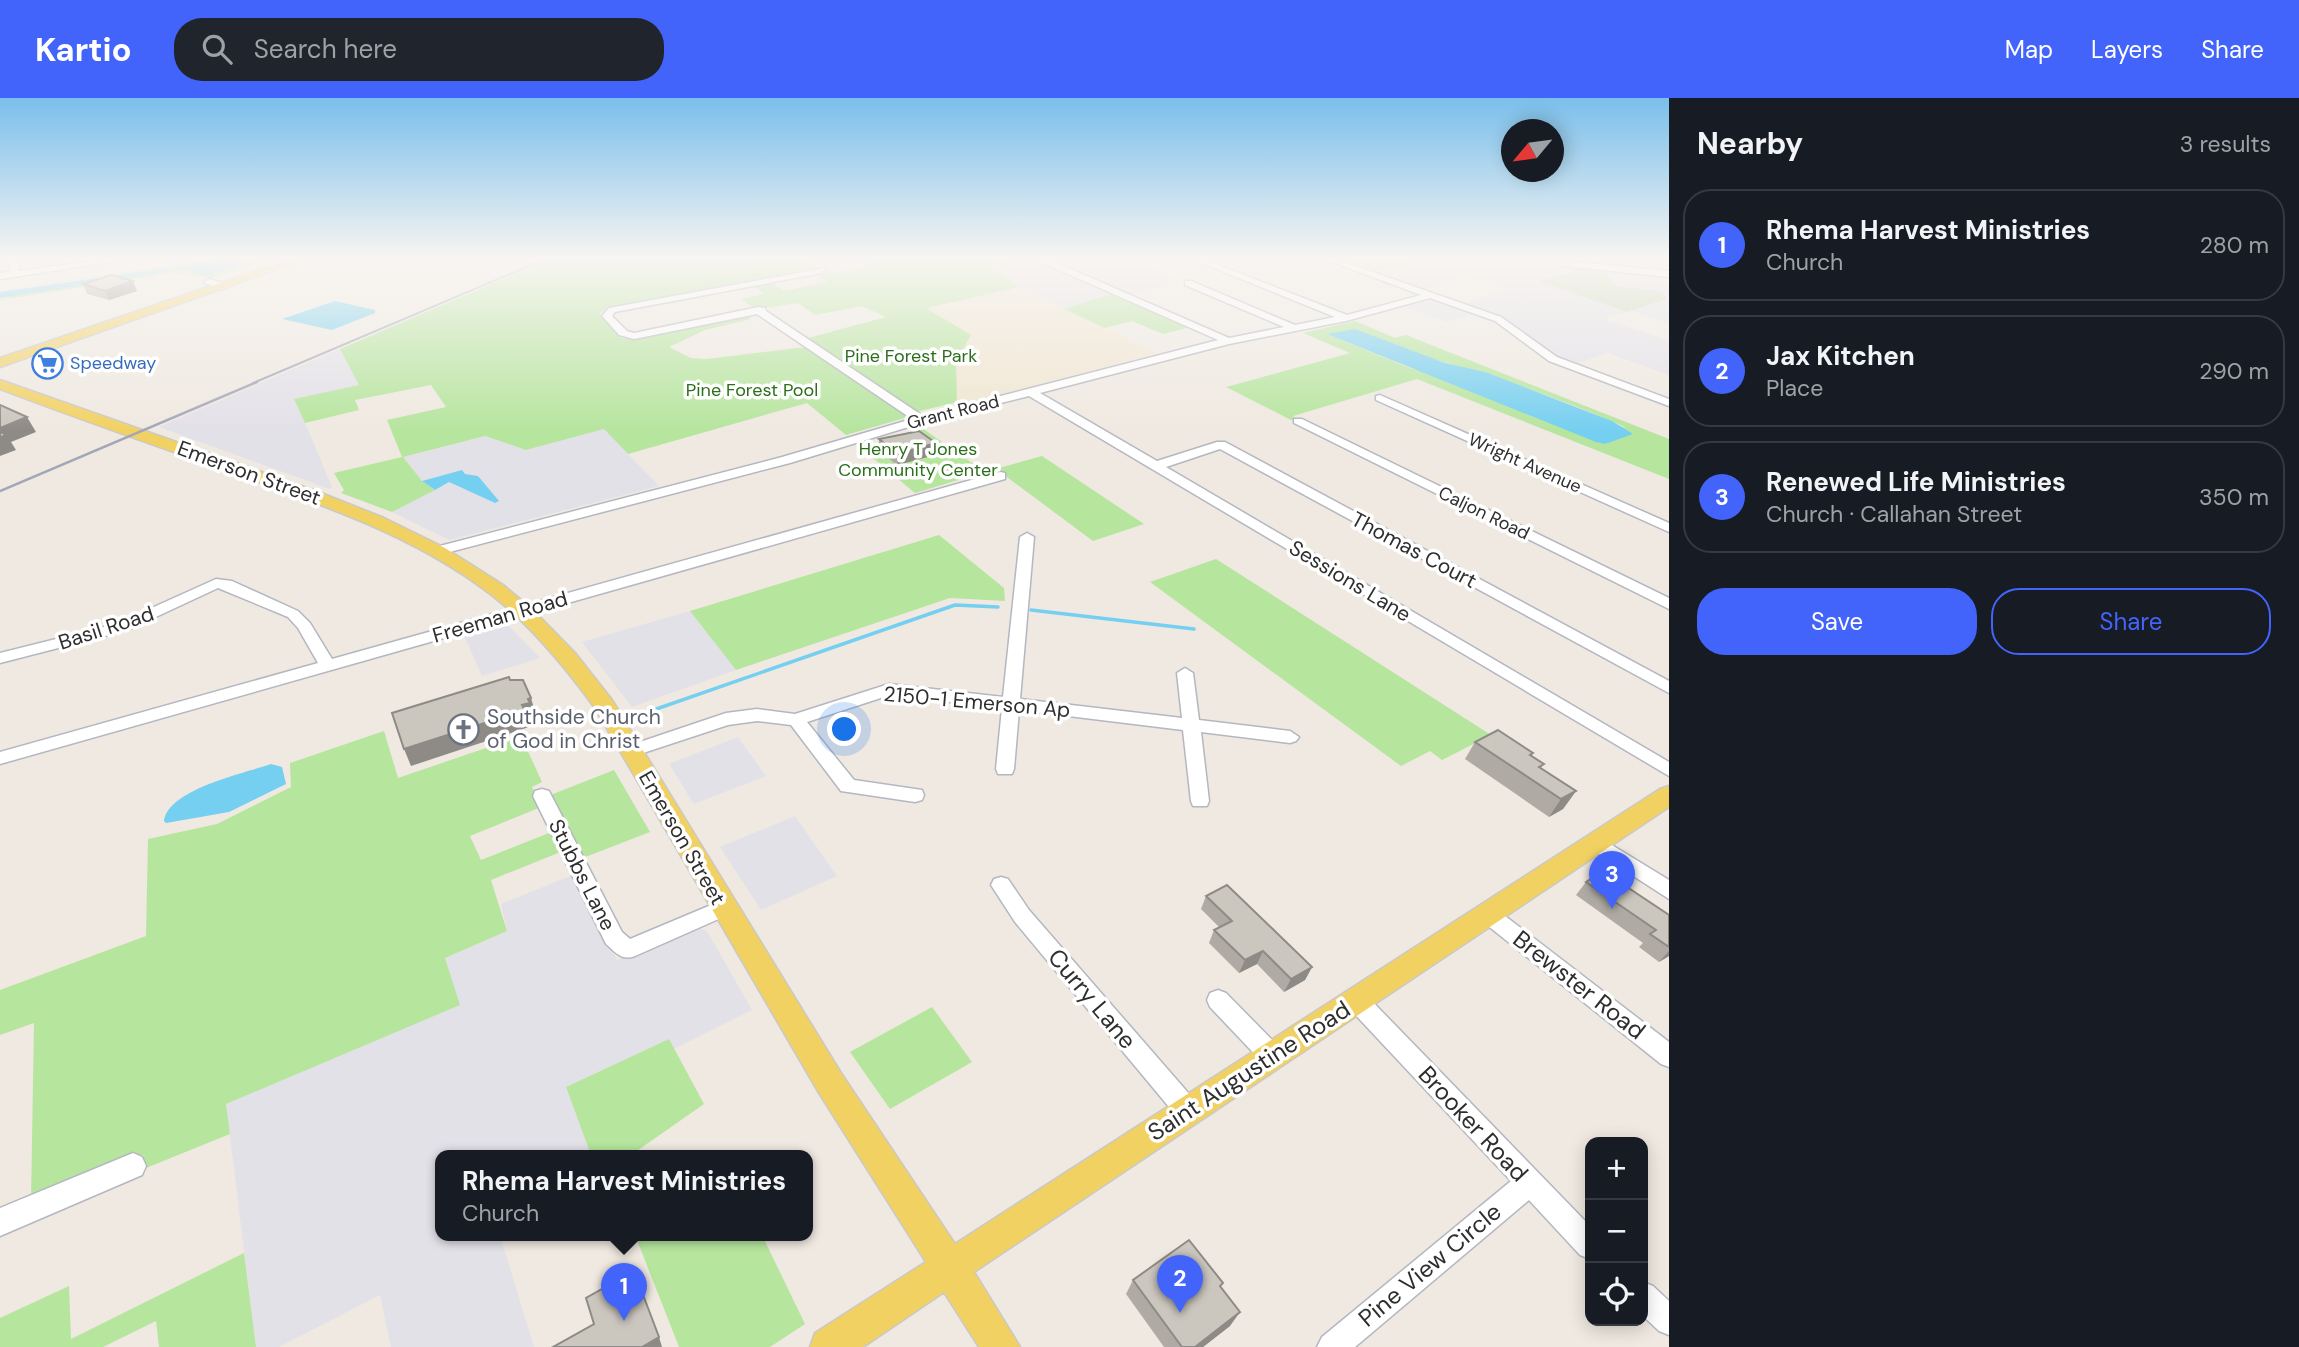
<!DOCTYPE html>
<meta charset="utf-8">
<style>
body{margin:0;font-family:"DM Sans",sans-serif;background:#20242c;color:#f1f3f6}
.controls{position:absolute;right:21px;bottom:21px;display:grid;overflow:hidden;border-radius:14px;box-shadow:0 4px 18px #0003}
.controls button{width:63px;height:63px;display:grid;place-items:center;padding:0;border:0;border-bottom:2px solid #363941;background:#171b24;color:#f1f3f6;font:35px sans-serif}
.compass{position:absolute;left:1501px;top:21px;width:63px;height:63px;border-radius:50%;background:#171b24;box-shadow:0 4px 18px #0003;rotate:241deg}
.you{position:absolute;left:845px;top:632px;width:24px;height:24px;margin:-18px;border:5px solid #fff;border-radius:50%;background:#1a73e8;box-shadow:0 0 0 10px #1a73e833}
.badge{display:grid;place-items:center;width:46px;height:46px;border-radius:50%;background:#4264fb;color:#fff;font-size:23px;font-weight:700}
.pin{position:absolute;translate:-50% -58px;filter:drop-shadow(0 2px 4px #0008)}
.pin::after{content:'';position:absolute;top:37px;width:24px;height:21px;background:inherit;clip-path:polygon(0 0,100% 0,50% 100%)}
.popup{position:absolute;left:435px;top:1052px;width:378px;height:91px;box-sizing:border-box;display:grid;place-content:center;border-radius:14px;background:#171b24;filter:drop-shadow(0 2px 5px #0005);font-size:23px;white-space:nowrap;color:#9ea1a6}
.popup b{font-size:26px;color:#f1f3f6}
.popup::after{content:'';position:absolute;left:50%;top:100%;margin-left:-14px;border:14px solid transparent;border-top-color:#171b24}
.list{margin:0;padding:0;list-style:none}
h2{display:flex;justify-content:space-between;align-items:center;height:91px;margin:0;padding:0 28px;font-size:30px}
h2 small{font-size:23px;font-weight:400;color:#9ea1a6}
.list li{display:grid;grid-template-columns:46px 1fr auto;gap:21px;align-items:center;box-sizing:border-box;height:112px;margin:0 14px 14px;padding:0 14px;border:2px solid #363941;border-radius:28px}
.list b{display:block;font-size:26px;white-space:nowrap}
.list p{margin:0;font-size:23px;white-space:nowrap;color:#9ea1a6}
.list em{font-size:23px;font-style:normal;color:#9ea1a6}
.actions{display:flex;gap:14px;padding:21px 28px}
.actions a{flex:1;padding:16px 0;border:2px solid #4264fb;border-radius:28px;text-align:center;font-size:24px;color:#4264fb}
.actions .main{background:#4264fb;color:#fff}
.icon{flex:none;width:38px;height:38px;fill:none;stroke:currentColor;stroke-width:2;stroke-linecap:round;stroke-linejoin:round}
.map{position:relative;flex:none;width:1669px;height:1249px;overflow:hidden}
header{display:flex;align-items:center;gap:42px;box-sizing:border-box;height:98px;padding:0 35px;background:#4264fb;color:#fff}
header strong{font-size:33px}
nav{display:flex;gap:38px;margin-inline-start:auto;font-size:24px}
.search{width:490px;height:63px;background:#20242c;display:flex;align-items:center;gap:18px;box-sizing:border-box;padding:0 24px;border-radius:28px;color:#9ea1a6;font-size:26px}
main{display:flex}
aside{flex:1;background:#171b24}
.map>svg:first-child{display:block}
</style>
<header>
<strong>Kartio</strong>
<div class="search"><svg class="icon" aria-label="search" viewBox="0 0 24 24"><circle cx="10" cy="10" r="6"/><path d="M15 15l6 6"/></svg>Search here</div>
<nav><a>Map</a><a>Layers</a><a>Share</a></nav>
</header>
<main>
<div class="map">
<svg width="1669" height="1249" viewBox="0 0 1669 1249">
<rect width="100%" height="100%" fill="#efe9e1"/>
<!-- industrial -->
<g fill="#e3e1e8">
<polygon points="1036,159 1123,159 1185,183 1130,197 1113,192 1115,195 1064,211 1019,189 990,169"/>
<polygon points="1430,159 1669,159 1669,175 1502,160 1572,168 1574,172 1539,183 1627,214 1604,221 1669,243 1669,277 1608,255 1572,267 1546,254 1523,233 1505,223 1464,206 1508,192 1468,180 1425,192 1375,173"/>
<polygon points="1603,171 1651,175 1661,186 1669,187 1669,225 1631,213 1667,201 1662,193 1615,188"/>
<polygon points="1433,201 1438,203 1475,216 1447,224 1405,209"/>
<polygon points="340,251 360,287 295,301 332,389 330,391 159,329"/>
<polygon points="604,331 659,388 449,442 392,414 449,384 495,405 478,378 465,376 462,373 422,383 403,359 485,338 526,352"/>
<polygon points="690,513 736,572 632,609 582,544"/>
<polygon points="504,523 540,560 482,578 462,533"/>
<polygon points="738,639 766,678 694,706 669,666"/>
<polygon points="795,718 837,778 761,812 720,749"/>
<polygon points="575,776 617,862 696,829 707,833 752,912 674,951 669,941 566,989 591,1057 440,1057 440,1137 500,1137 534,1249 391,1249 380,1197 279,1249 256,1249 226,1006 459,907 445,860 507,833 501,806"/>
</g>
<!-- education -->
<polygon fill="#f0e6d1" points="1019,189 1157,255 957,308 956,263 925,210"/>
<!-- green -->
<g fill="#b6e59e" fill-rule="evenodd">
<polygon points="233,159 279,159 212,180 173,175 0,202 16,197 173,173 165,170 0,192"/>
<polygon points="555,159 800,159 820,170 608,210 599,216 621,240 631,241 747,216 751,221 705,232 669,249 691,260 706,261 806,249 908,319 846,337 807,305 628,356 604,331 526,352 485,338 403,359 422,383 435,392 392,414 341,395 344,392 334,375 402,359 387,322 446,309 431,287 355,302 359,312 305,325 294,301 359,287 340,251"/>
<polygon points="861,159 1036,159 990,169 1019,189 926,210 971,237 956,263 957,304 916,314 808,240 886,219 862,208 815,217 798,205 755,211 741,201 764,196 752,186 769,182 784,193 827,184 813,174 827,172 837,175 866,169 870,164"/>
<polygon points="1333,159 1430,159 1375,173"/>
<polygon points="1115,195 1194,228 1163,236 1132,223 1105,230 1064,211"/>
<path d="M1355,223L1395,240L1406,237L1669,341V381L1417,281L1293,318L1297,321L1291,322L1226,289L1350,255L1303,235ZM1327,236C1432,258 1529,286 1627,330L1410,270Z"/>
<polygon points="922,330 985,374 915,395 861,350"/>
<polygon points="1042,358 1144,426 1093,443 996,371"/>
<polygon points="939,437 1004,490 1005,503 950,500 736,572 690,513"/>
<polygon points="1216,461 1491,637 1442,662 1430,653 1401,668 1150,484"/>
<polygon points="384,633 398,680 521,638 542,684 532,689 541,709 470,738 481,762 554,733 563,753 491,782 507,833 445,860 460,907 226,1006 230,1036 146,1070 143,1057 31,1104 34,925 0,937 0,892 146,838 148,741 217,726 291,689 290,665"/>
<polygon points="614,672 650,734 580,761 548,698"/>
<polygon points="932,909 972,964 890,1011 850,954"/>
<polygon points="669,941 704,1006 631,1057 591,1057 566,989"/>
<polygon points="635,1137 762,1137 805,1226 770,1249 679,1249"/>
<polygon points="244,1155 256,1249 159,1249 156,1223 103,1249 0,1249 0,1220 69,1188 71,1241"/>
</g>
<!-- cemetery -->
<polygon fill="#c8d9b8" points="1572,168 1603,171 1615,188 1662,193 1667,201 1627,214 1538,183 1574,173"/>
<!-- water -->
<g fill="#75cff0">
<polygon points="237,159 239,167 207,178 176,169"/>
<polygon points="165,170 173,173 0,200 0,194"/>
<polygon points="335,203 375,212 375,215 332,232 282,221"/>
<polygon points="1355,231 1445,265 1485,274 1612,323 1633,336 1605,346 1596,344 1327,236"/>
<polygon points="462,372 465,376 478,378 499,403 495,405 449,384 435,392 422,383"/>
<path d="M271,666L282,669L286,686L229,714L166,725L164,723C168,691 245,675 271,666Z"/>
</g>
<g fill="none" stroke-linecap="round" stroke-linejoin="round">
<!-- stream -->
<g stroke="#75cff0" stroke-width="3.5">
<polyline points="1031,512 1194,531"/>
<polyline points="642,616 955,507 998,509"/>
</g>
<defs>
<g id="minor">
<polygon points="12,159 20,159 18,173 123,159 143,159 0,181 0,175 9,174"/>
<polygon points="1036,159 1043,159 1229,240 1284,229 1185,187 1185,183 1191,183 1295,227 1335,219 1187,159 1198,159 1347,217 1421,197 1319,159 1330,159 1501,219 1557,259 1669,301 1669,308 1549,263 1495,223 1430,200 1346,223 1229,246 1040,295 1157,363 1217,344 1225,344 1669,583 1669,595 1220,351 1166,369 1669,664 1669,678 1029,298 925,324 790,365 442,456 437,457 430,453 432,450 782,359 912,321 757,216 634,241 619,237 604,220 602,218 609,210 825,170 822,175 615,214 612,218 627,233 634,235 758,209 765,210 766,213 923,318 1218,242 1036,162"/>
<polygon points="1566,163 1669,173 1669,179 1563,168"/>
<polygon points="209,181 226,186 228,188 223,191 206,186 204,184"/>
<polygon points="1380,297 1669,425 1669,434 1376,302 1376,298"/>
<polygon points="1294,321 1302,321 1669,500 1669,511 1294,325"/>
<polygon points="1000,374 1005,375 1005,381 0,666 0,654 318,565 298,530 288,519 218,490 128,532 0,565 0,555 116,526 216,481 232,483 298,513 310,525 332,561"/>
<polygon points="1027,435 1034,439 1020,601 1182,620 1177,575 1185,570 1193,575 1199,622 1290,633 1299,639 1296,643 1290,645 1201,634 1209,703 1207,708 1193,708 1191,703 1183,632 1019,612 1014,671 1012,676 998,676 996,671 1002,610 890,597 807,624 854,682 922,692 924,697 922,702 915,704 841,693 791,627 757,623 728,627 631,659 622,653 625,649 726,615 757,611 795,616 889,586 1003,599 1020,439"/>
<path d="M542,691L549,693L622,834L630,841L723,802L730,804L734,810L730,816L635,858C622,863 616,855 606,846L533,698L535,693Z"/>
<polygon points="1597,738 1669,782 1669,801 1590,750 1587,745 1590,740"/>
<polygon points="1001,779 1008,781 1029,812 1197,1005 1200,1013 1197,1021 1188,1025 1179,1021 1015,824 991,787 994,781"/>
<polygon points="1489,808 1496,811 1669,944 1669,969 1661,966 1482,823 1478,817 1482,811"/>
<polygon points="1218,892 1226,895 1280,950 1284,958 1280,966 1272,969 1264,966 1210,909 1207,902 1210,895"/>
<polygon points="1357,893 1365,896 1590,1128 1590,1161 1580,1157 1529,1102 1355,1249 1317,1249 1322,1239 1511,1083 1349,910 1346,903 1349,896"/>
<polygon points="133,1055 142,1059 146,1068 142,1077 0,1138 0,1110"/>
<polygon points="1643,1184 1653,1188 1669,1203 1669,1237 1659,1233 1643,1218"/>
</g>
<g id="major">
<polygon points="296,159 312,159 0,269 0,260"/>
<path d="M0,282L321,395L384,420L445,450L503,487L533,512L575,555L612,602L841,975L955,1146L1660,691L1669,688V709L974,1174L1020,1249H979L944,1194L863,1249H810L815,1235L926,1164L819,995L595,610C568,573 539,537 504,507C428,443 331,410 239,377C159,349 79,321 0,291Z"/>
</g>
</defs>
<!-- minor casing -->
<use href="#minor" stroke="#b4b7c1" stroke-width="3"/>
<!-- major casing -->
<use href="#major" stroke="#c9c9c9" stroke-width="3"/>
<!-- minor -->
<use href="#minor" fill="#fff" fill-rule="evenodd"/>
<!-- major -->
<use href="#major" fill="#f2d163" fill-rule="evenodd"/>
<!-- rail-far1 -->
<polyline stroke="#a3a6b8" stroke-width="2" points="253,285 550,159"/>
<!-- rail -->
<polyline stroke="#a3a6b8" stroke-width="2.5" points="0,393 257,284"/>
</g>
<!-- wall -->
<g fill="#afaba4">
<polygon points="83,186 137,193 109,202 87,196"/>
<polygon points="879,341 935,357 897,367 879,353"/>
<polygon points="1475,644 1533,655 1531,657 1544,666 1541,670 1576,693 1563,711 1549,719 1465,661"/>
<polygon points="1586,784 1669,817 1669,858 1659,864 1639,849 1643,845 1576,797"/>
<polygon points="1206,798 1312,869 1305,882 1284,894 1257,866 1239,875 1209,845 1214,832 1219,829 1201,811"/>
<polygon points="1133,1182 1223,1185 1220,1189 1230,1228 1203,1249 1164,1249 1126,1196"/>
</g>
<!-- shaded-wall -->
<g fill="#8e8b86">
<polygon points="133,183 137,193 109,202 105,193"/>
<polygon points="27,319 36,334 11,344 16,352 0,358 0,330"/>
<polygon points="936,345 935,357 897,367 898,356"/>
<polygon points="531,600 536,617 534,618 535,622 528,624 529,629 411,668 404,651 522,607 528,601"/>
<polygon points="1576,693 1563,711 1549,719 1561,701"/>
<polygon points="1263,853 1257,866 1239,875 1245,862"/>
<polygon points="1669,853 1669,858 1659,864"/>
<polygon points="1312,869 1305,882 1284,894 1291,881"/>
<polygon points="1240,1214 1230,1228 1203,1249 1195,1249"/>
<polygon points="659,1239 662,1249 642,1249"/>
</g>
<!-- building -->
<g fill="#cbc7bf" stroke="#8e8b86" stroke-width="2">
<polygon points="111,177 133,183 105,193 83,186"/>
<polygon points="0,307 27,319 0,330"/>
<polygon points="919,333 936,345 898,356 879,341"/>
<polygon points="0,334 7,337 0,339"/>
<polygon points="509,579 510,582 523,582 531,600 528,601 530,605 522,607 525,612 404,651 392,615"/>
<polygon points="1498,632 1533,655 1530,657 1544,666 1539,669 1576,693 1561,701 1475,644"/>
<polygon points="1603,773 1669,817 1669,849 1650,836 1656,832 1586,784"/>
<polygon points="1227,787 1312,869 1291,881 1263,853 1245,862 1214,832 1232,823 1206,798"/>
<polygon points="1189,1142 1223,1185 1220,1188 1240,1214 1195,1249 1182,1249 1133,1182"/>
<polygon points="634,1173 659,1239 642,1249 553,1249 594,1226 586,1200"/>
</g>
<!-- sky -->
<linearGradient id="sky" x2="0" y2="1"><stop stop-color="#7abfeb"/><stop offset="0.48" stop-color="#f8f5f2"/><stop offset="1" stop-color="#f8f5f2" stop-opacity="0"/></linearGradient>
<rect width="1669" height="333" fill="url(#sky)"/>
<!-- icons -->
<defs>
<symbol id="supermarket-ring" viewBox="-11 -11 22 22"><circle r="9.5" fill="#fff" stroke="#3f7fe0" stroke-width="1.5"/><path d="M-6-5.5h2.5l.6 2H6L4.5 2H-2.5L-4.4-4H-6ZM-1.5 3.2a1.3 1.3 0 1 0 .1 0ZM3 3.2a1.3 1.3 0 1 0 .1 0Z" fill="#3f7fe0"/></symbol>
<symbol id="church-ring" viewBox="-11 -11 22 22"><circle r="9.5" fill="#fff" stroke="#6b7280" stroke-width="1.5"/><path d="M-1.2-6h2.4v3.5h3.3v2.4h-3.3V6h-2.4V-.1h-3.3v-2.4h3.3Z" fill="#6b7280"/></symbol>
</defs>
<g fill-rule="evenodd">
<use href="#supermarket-ring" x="30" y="248" width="35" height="35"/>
<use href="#church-ring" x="446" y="614" width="35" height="35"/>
</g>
<g text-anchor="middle" stroke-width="7" stroke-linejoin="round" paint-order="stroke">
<!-- far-park labels -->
<g font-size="18" fill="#2c6e1b" stroke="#fff">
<text x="911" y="264">Pine Forest Park</text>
<text x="752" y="298">Pine Forest Pool</text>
<text x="918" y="357">Henry T Jones<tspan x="918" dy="21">Community Center</tspan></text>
</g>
<!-- far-shop labels -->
<g font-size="18" fill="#366cbe" stroke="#fff" text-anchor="start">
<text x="70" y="271">Speedway</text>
</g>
<!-- far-street labels -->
<g font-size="18" fill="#2e2e2e" stroke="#fff">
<text transform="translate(953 314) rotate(-14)" y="6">Grant Road</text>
<text transform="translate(1525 365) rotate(24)" y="6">Wright Avenue</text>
<text transform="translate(1484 415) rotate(26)" y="6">Caljon Road</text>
</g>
<!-- street labels -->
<g font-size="21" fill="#2e2e2e" stroke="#fff">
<text transform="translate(249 375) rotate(20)" y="7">Emerson Street</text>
<text transform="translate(1414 452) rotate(28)" y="7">Thomas Court</text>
<text transform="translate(1350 483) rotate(31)" y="7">Sessions Lane</text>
<text transform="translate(500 519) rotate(-16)" y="7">Freeman Road</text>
<text transform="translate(106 530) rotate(-18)" y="7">Basil Road</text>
<text transform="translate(977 604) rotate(5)" y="7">2150-1 Emerson Ap</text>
<text transform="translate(682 740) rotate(60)" y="7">Emerson Street</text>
<text transform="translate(582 777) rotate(63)" y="7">Stubbs Lane</text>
</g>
<!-- worship labels -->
<g font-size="21" fill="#5b616d" stroke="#fff" text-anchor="start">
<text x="487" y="626">Southside Church<tspan x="487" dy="24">of God in Christ</tspan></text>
</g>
<!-- near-street labels -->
<g font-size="24" fill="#2e2e2e" stroke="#fff">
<text transform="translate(1579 887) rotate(38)" y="8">Brewster Road</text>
<text transform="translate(1092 901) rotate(50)" y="8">Curry Lane</text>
<text transform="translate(1249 973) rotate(-33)" y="8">Saint Augustine Road</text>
<text transform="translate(1473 1026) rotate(47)" y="8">Brooker Road</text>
<text transform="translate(1430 1167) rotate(-40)" y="8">Pine View Circle</text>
</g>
</g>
</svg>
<div class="controls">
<button>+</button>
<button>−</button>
<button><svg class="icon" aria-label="locate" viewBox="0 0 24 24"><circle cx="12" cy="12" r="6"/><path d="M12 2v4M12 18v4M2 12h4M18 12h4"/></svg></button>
</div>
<svg class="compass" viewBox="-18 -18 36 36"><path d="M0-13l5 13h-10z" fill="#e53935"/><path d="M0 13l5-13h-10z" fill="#9ea1a6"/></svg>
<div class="you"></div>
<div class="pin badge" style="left:624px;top:1223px">1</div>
<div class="popup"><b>Rhema Harvest Ministries</b>Church</div>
<div class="pin badge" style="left:1180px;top:1215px">2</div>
<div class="pin badge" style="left:1612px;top:811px">3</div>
</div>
<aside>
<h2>Nearby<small>3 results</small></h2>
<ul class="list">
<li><span class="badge">1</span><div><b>Rhema Harvest Ministries</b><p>Church</p></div><em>280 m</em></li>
<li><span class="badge">2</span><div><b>Jax Kitchen</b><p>Place</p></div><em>290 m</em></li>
<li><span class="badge">3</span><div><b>Renewed Life Ministries</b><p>Church · Callahan Street</p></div><em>350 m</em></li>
</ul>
<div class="actions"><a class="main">Save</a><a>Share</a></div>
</aside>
</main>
